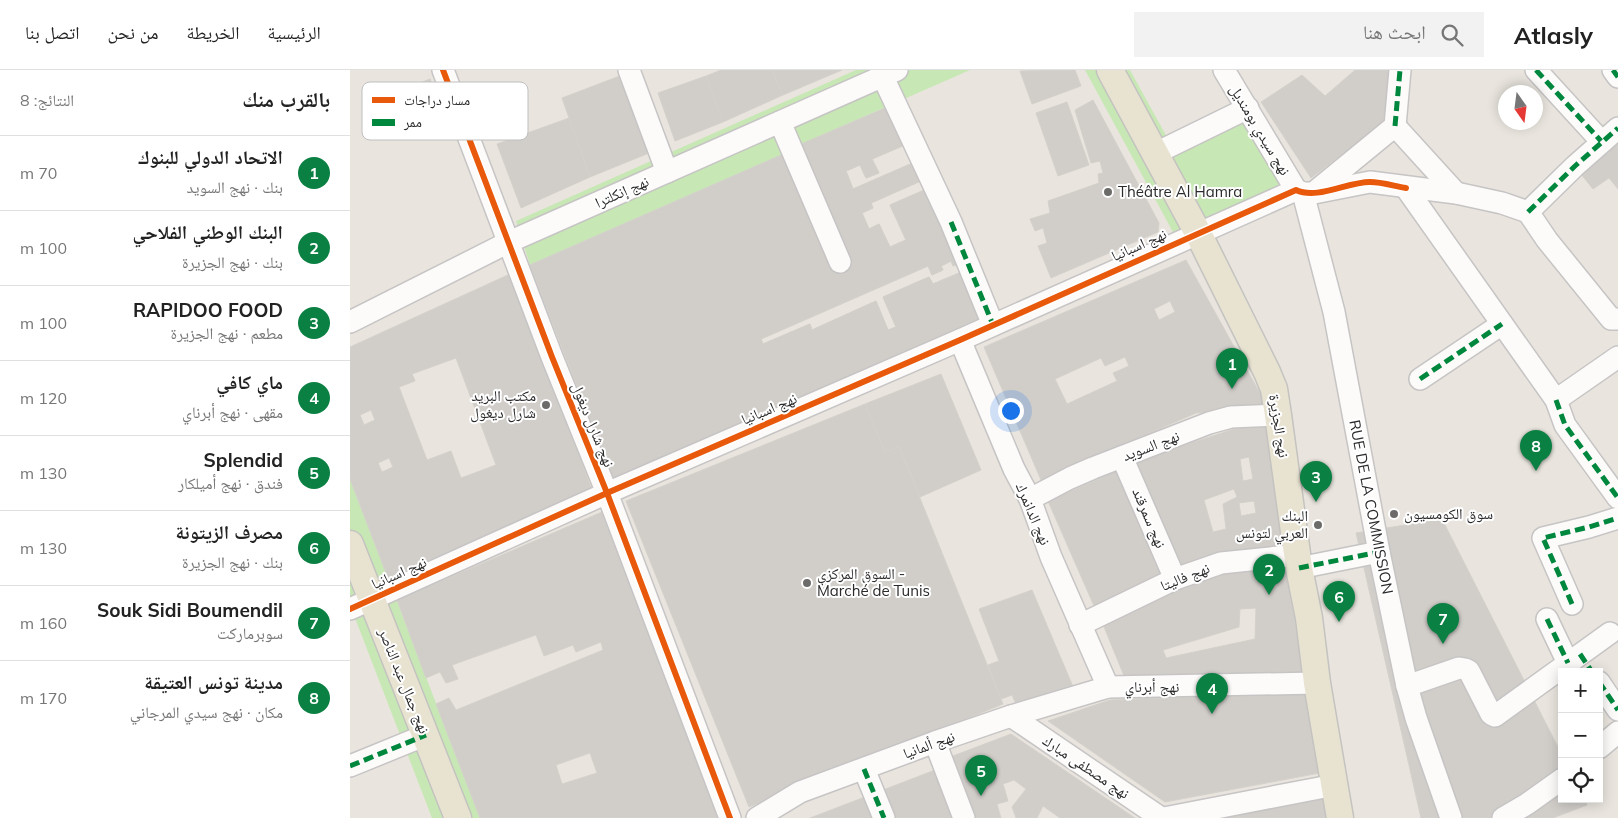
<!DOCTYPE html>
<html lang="ar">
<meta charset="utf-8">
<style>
body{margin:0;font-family:Mulish,"Noto Naskh Arabic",sans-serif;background:#f2f2f2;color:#222;direction:rtl}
.controls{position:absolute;right:15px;bottom:15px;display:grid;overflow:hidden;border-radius:0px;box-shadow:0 2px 12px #0003}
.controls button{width:45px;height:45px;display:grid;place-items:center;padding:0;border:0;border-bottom:1px solid #e0e0e0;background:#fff;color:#222;font:25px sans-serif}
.compass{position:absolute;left:1148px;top:15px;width:45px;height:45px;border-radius:50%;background:#fff;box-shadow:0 2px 12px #0003;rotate:166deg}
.you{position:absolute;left:660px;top:340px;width:18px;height:18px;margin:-12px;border:4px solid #fff;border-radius:50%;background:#1a73e8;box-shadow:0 0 0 8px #1a73e833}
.badge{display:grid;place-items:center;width:32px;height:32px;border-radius:50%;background:#0b8043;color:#fff;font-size:16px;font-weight:700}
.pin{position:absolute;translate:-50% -41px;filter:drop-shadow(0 1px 2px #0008)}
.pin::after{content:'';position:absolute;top:26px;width:18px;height:15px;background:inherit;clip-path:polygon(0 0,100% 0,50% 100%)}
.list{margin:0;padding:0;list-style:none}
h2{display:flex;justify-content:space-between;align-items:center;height:65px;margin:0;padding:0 20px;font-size:21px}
h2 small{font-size:16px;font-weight:400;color:#767676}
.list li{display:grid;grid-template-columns:32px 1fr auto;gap:15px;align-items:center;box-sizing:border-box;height:75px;padding:0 20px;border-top:1px solid #e0e0e0}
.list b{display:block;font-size:19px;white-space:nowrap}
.list p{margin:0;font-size:16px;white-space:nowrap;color:#767676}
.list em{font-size:16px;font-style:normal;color:#767676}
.icon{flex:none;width:28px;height:28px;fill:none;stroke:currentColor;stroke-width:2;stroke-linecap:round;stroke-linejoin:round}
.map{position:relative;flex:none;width:1268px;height:748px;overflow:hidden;direction:ltr}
header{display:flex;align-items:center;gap:30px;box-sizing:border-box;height:70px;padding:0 25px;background:#fff;border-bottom:1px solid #e0e0e0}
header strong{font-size:24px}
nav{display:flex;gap:28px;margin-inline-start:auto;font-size:18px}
.search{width:350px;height:45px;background:#f2f2f2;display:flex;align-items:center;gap:12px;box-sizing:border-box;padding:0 18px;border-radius:0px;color:#767676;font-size:19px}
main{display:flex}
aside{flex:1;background:#fff}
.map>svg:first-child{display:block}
</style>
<header>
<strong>Atlasly</strong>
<div class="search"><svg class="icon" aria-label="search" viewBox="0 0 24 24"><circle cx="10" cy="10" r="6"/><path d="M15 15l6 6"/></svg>ابحث هنا</div>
<nav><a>الرئيسية</a><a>الخريطة</a><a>من نحن</a><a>اتصل بنا</a></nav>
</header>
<main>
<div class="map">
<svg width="1268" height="748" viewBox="0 0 1268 748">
<rect width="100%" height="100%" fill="#e9e5de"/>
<!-- green -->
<g fill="#c7e7b4">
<polygon points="506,0 620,0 447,76 436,83 180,195 166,151"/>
<polygon points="735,0 780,0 818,69 886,34 941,122 824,164"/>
<polygon points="0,409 130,748 82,748 0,535"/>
</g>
<!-- building -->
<g fill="#d1ceca" stroke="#d4d1cb" fill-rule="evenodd">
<polygon points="371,0 422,0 433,25 373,52 356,6"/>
<polygon points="422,0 492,0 433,25"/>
<polygon points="725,0 731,16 682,34 670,1"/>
<polygon points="1005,0 1041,0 1041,36 1032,53 961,108 911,32 952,5 975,26"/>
<polygon points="275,4 304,81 240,107 212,28"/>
<polygon points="356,6 373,52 325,71 308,23"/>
<polygon points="80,9 95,43 44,60 32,28"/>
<polygon points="743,30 809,153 808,162 701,208 688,176 697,173 693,158 685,161 680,149 700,143 698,131 749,113 748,104 753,103 750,91 741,93 725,40"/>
<polygon points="717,32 739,95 708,106 686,43"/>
<path d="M540,36L557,74L522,89L529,103L516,108L510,95L496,101L503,119L565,92L573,110L521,133L523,138L512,143L519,159L529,154L540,177L556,170L540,135L579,118L611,193L603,196L601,191L591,196L593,200L582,205L578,196L411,269L413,274L460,254L462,260L526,231L538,260L546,257L533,227L579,207L583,214L614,201L635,251L264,411L180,195L436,83L447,76ZM416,129L424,146L412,152L431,196L385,216L388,223L264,277L247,237L295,216L309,249L369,223L359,201L416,176L399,137ZM473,272L481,290L474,293L466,274ZM275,307L285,330L277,333L267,310ZM330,339L334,347L320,353L316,345ZM291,343L298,360L289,365L285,353Z"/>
<polygon points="540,36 557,74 522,89 529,103 516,108 510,95 496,101 503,119 565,92 573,110 521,133 523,138 512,143 519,159 529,154 540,177 556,170 540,135 579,118 611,193 603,196 601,191 591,196 593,200 582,205 578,196 411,269 413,274 460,254 462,260 526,231 538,260 546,257 533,227 579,207 583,214 614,201 635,251 264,411 180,195 436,83 447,76"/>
<polygon points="219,48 240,107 171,138 147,74"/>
<polygon points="1268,58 1268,119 1259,108 1243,119 1231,104"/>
<path d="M836,190L918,338L846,343L691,410L634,277ZM820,231L825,242L809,250L804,239ZM775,287L779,296L763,303L767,311L717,334L705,309L751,288L755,296Z"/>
<path d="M160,204L242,420L38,508L0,409V277ZM106,288L146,395L111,408L101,381L77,390L49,317L65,311L62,304ZM21,340L25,350L14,355L10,345ZM39,388L43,397L32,402L28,393Z"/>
<polygon points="591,304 631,400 570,427 549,376 535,382 515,334"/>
<polygon points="515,334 535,382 549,376 653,634 399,737 276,431"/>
<path d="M922,357L936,479L830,499L786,391L884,359ZM899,387L903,409L893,411L890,389ZM884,419L887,427L873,434L876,459L863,462L854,430ZM904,431L906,443L891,446L889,433Z"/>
<polygon points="769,400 815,506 744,536 698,431"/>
<path d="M252,442L370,748H130L86,634L99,628L106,640L253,580L251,572L226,582L223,575L194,586L186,565L102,595L108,609L96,613L90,602L76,608L47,530ZM240,683L247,703L212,714L206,695Z"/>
<polygon points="1092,449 1212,685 1212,729 1234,729 1237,735 1203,748 1071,748 1006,463"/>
<path d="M935,497L954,603L777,613L752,552L857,505ZM906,538L905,569L816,588L813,580L889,557L890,539Z"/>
<polygon points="682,520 724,619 669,641 662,625 651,629 638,595 649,591 629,539"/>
<polygon points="956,623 970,703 815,732 698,651 760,630"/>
<polygon points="661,664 785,748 710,748 693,736 687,748 666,748 662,737 676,719 664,710 653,714 658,731 647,734 651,748 625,748 603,686"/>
<polygon points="585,700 603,748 538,748 528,722"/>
<polygon points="973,724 977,748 846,748"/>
<polygon points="520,725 530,748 460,748"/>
</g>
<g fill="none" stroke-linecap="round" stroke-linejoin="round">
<defs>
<g id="minor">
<polyline points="93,0 202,287 257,423 380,748"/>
<polyline points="279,0 317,102"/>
<polyline points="874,0 946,120"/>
<polyline points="1186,0 1251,71"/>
<polyline points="1263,0 1268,7"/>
<polyline points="533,7 601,152 643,255"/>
<polyline points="430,52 490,192"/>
<polyline points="1045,56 1106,123"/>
<polyline points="806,83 898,38"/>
<polyline points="1056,118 1206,330 1215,355 1268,428"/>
<polyline points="967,120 1045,56 1050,0"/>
<polyline points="953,123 984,242 1029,482 1057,616 1066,648 1101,748"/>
<polyline points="1178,142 1225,96 1268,58"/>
<polyline points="0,252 159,172 547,0"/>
<polyline points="610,270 664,399 680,429 701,487 758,617"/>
<polyline points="1070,309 1152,254"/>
<polyline points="1206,330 1268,287"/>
<polyline points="772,387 825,509"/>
<polyline points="680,429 720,408 743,398 859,353 881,347 928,345"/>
<polyline points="949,498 1029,482"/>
<polyline points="1222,534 1193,468 1239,457 1268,448"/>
<polyline points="0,539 257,423 610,270 946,120 953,123 964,123 1020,112 1106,123 1152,133 1178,142 1197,170 1261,249 1268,249"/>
<polyline points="1197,549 1218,593"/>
<polyline points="730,555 825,509 871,493 948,485"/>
<polyline points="1249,612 1268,640"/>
<polyline points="1057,616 1109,598 1115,599 1119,601 1141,644 1145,646 1260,563"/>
<polyline points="661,646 811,748"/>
<polyline points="585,672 614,748"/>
<polyline points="1249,678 1268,662"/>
<polyline points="0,696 76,665"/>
<polyline points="514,699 534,748"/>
<polyline points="407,748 450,722 585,672 661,646 758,617 967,613"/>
<polyline points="814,748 985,715"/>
<polyline points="1153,748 1177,734 1212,709"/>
</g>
<g id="major">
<polyline points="760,0 848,163 917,302 924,319 928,345 949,498 959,548 967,613 990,748"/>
<polyline points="0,474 108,748"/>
</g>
</defs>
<!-- minor casing -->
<use href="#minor" stroke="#c6c4c4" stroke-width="24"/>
<!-- major casing -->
<use href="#major" stroke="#c4c3c0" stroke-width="29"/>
<!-- minor -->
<use href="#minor" stroke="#fcfbfa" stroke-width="21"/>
<!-- major -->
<use href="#major" stroke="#e8e3d1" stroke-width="26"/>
<!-- quiet -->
<g stroke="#00873e" stroke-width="5" stroke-dasharray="10 5" stroke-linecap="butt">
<polyline points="1186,0 1251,71"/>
<polyline points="1263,0 1268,7"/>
<polyline points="1045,56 1050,0"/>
<polyline points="1178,142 1225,96 1268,58"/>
<polyline points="601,152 643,255"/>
<polyline points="1070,309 1152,254"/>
<polyline points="1206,330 1215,355 1268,428"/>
<polyline points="949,498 1029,482"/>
<polyline points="1222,534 1193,468 1239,457 1268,448"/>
<polyline points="1197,549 1218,593"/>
<polyline points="1230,584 1242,602"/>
<polyline points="1249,612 1268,640"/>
<polyline points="0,696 76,665"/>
<polyline points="514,699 534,748"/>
</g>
<defs>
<g id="cycleway">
<polyline points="93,0 202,287 257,423 380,748"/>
<path d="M0,539L257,423L610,270L946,120C967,130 997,112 1020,112C1032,112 1044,116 1056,118"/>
</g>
</defs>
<!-- cycleway casing -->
<use href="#cycleway" stroke="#fff" stroke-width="9"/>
<!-- cycleway -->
<use href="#cycleway" stroke="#e8590c" stroke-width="6"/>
</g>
<!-- markers -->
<g fill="#6d6b69" stroke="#fff" stroke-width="2">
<circle cx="758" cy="122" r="5"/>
<circle cx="196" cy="335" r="5"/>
<circle cx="1044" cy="444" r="5"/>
<circle cx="968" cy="455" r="5"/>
<circle cx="457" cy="513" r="5"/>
</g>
<g text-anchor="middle" stroke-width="4" stroke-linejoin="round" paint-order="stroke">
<!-- street labels -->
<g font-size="15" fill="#2a2a2a" stroke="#fff">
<text transform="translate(910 60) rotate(59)" y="5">نهج سيدي بومنديل</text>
<text transform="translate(272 122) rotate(-24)" y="5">نهج إنكلترا</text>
<text transform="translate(789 175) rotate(-24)" y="5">نهج اسبانيا</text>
<text transform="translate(419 339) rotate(-23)" y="5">نهج اسبانيا</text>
<text transform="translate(243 355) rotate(68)" y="5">نهج شارل ديغول</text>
<text transform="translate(929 356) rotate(81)" y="5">نهج الجزيرة</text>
<text transform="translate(801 376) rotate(-21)" y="5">نهج السويد</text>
<text transform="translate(1021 437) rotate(79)" y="5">RUE DE LA COMMISSION</text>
<text transform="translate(683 444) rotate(67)" y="5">نهج الدانمرك</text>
<text transform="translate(799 448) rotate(67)" y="5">نهج سمرقند</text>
<text transform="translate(49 503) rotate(-24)" y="5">نهج اسبانيا</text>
<text transform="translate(835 507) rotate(-22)" y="5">نهج فاليتا</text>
<text transform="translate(54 611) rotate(68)" y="5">نهج جمال عبد الناصر</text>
<text x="802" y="622">نهج أبرناي</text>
<text transform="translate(579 675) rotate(-20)" y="5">نهج ألمانيا</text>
<text transform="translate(736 697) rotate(34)" y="5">نهج مصطفى مبارك</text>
</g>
<!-- poi labels -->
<g font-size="15" fill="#2a2a2a" stroke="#fff" text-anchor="start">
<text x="768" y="127">Théâtre Al Hamra</text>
<text x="186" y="331" text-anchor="end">مكتب البريد<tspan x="186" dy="17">شارل ديغول</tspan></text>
<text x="1054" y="449">سوق الكومسيون</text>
<text x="958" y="451" text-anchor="end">البنك<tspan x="958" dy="17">العربي لتونس</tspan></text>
<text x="467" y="509">السوق المركزي -<tspan x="467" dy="17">Marché de Tunis</tspan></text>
</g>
</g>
<!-- legend -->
<rect x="12" y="12" width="166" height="58" rx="8" fill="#fff" stroke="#bfbfbf" stroke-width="1"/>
<rect x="22" y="27" width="23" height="6" fill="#e8590c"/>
<rect x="22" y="49" width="23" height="7" fill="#00873e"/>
<g font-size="14" fill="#2a2a2a">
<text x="54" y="35">مسار دراجات</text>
<text x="54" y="57">ممر</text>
</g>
</svg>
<div class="controls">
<button>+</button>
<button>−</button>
<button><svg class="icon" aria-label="locate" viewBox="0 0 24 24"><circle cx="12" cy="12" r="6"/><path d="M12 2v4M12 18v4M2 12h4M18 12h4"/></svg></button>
</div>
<svg class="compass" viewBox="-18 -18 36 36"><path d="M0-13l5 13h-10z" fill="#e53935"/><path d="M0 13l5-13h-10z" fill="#767676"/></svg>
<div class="you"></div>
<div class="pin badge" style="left:882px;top:319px">1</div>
<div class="pin badge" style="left:919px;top:525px">2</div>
<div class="pin badge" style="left:966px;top:432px">3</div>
<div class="pin badge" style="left:862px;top:644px">4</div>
<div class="pin badge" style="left:631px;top:726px">5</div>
<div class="pin badge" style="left:989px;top:552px">6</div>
<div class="pin badge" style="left:1093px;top:574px">7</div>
<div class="pin badge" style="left:1186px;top:401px">8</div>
</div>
<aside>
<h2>بالقرب منك<small>النتائج: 8</small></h2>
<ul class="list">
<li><span class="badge">1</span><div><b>الاتحاد الدولي للبنوك</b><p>بنك · نهج السويد</p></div><em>70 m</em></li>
<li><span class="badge">2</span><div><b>البنك الوطني الفلاحي</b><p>بنك · نهج الجزيرة</p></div><em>100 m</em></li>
<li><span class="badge">3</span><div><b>RAPIDOO FOOD</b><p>مطعم · نهج الجزيرة</p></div><em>100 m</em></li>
<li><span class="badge">4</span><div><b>ماي كافي</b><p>مقهى · نهج أبرناي</p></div><em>120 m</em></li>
<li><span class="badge">5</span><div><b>Splendid</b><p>فندق · نهج أميلكار</p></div><em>130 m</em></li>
<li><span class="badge">6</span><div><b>مصرف الزيتونة</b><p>بنك · نهج الجزيرة</p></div><em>130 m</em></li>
<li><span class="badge">7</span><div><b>Souk Sidi Boumendil</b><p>سوبرماركت</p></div><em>160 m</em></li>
<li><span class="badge">8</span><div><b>مدينة تونس العتيقة</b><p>مكان · نهج سيدي المرجاني</p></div><em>170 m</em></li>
</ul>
</aside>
</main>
